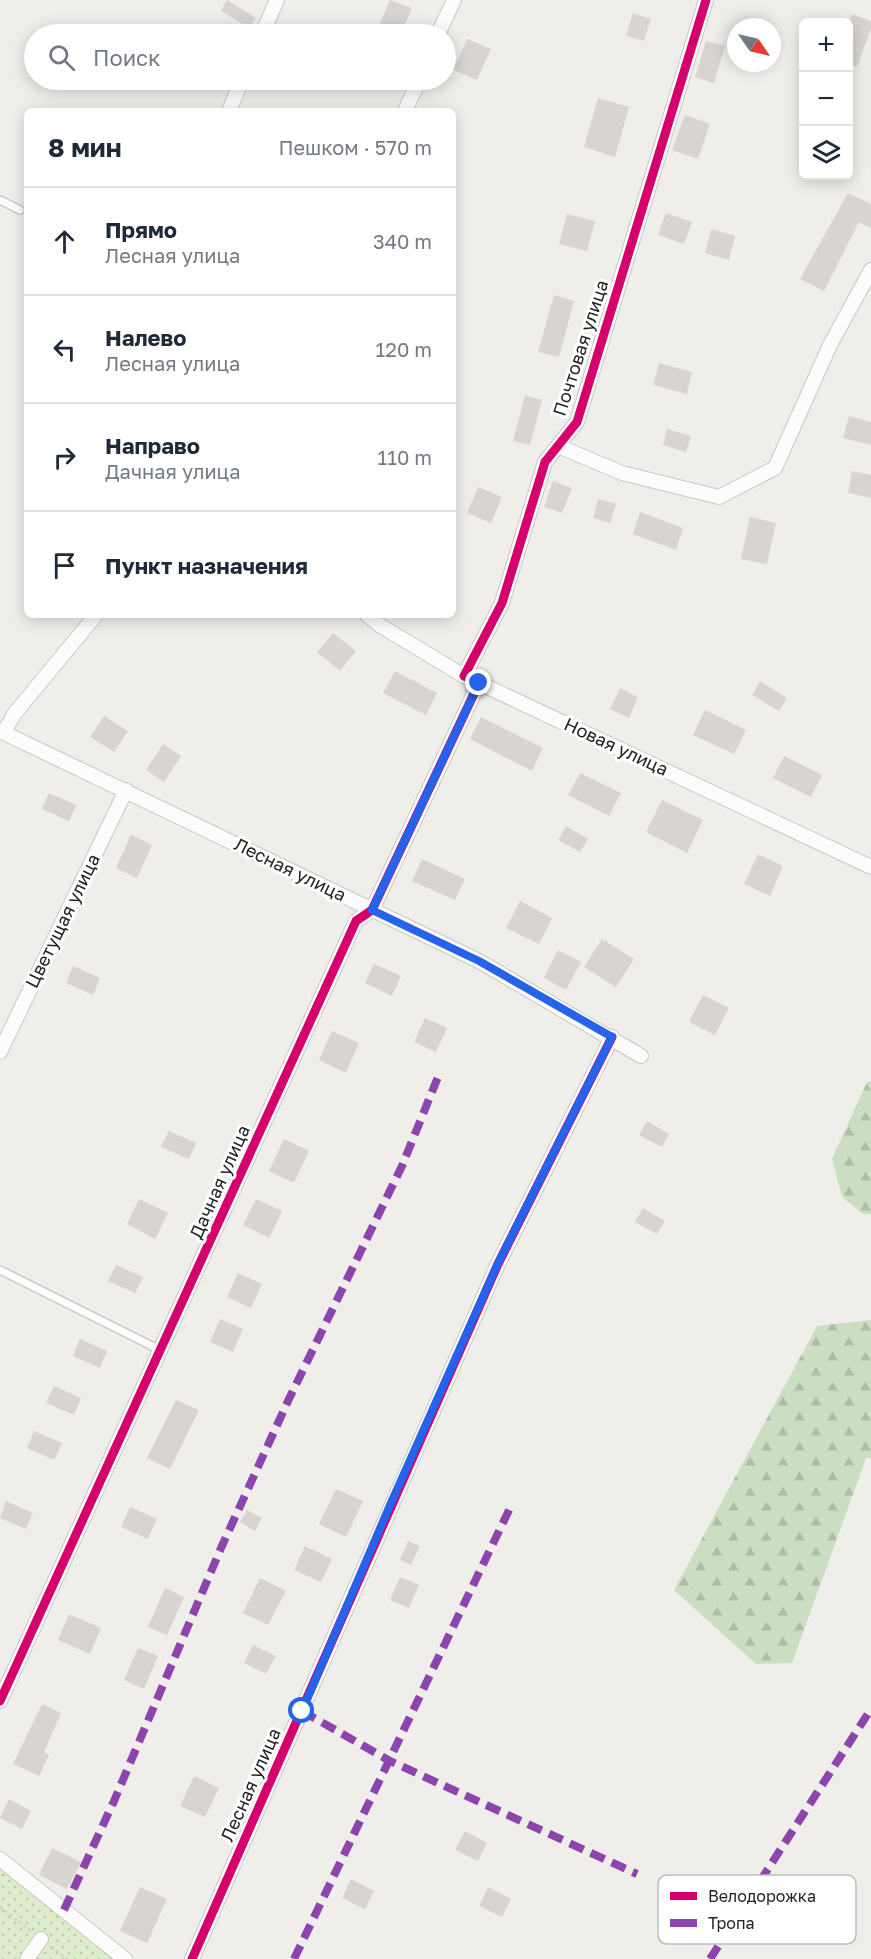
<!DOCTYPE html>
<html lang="ru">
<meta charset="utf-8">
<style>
body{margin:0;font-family:"Golos Text",sans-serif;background:#f2f2f3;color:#1f2937}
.controls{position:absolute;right:18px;top:18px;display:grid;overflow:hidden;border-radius:9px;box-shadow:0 3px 15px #0003}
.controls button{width:54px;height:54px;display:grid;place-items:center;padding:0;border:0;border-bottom:2px solid #e0e1e3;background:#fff;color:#1f2937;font:30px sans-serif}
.compass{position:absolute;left:727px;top:18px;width:54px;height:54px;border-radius:50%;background:#fff;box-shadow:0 3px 15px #0003;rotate:124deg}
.stop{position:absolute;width:18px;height:18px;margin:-14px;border:4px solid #2563eb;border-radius:50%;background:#fff}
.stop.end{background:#2563eb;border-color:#fff;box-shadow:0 2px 6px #0008}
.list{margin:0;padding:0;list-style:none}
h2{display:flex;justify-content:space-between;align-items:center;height:78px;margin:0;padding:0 24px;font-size:26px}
h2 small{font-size:20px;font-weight:400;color:#747a83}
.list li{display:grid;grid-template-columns:39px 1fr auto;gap:18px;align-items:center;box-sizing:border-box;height:108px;padding:0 24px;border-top:2px solid #e0e1e3}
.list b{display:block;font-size:22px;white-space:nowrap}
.list p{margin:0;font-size:20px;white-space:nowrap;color:#747a83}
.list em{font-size:20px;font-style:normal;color:#747a83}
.icon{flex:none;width:33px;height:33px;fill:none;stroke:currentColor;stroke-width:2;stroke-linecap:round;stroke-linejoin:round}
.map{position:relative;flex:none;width:871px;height:1959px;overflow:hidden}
.search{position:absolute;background:#fff;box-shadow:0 3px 15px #0003;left:24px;top:24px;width:432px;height:66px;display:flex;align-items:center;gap:15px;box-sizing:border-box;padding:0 21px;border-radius:33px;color:#747a83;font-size:22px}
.panel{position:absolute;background:#fff;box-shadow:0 3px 15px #0003;left:24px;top:108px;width:432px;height:510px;border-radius:9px}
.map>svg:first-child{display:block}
</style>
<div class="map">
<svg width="871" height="1959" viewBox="0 0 871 1959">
<defs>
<pattern id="forest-firs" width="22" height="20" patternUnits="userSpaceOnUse" patternTransform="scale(1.5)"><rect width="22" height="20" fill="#cbdec1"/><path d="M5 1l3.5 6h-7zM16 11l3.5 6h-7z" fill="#aebea6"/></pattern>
<pattern id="garden-dots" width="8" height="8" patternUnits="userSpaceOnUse" patternTransform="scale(1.5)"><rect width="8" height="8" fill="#ddeccb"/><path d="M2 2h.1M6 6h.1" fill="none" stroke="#bdcaae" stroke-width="1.8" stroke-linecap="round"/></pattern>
</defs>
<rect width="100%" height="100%" fill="#f0eeeb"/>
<!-- forest -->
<g fill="url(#forest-firs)">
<polygon points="867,1082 871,1082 871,1214 863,1214 842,1197 832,1159"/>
<polygon points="871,1320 871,1458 866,1458 792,1663 756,1664 674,1590 817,1326"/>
</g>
<!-- garden -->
<polygon fill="url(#garden-dots)" points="0,1860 121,1959 0,1959"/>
<!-- building -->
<g fill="#d7d4d2">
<polygon points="227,0 256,18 249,28 221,11"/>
<polygon points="390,0 412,8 401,34 375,34"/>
<polygon points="633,13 651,19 644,41 626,36"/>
<polygon points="852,14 871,21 871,29 857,67 849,64 849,25"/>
<polygon points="467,39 491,49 477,80 453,70"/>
<polygon points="706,41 725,46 714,83 695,77"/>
<polygon points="598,98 629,107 615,157 584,147"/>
<polygon points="685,115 710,124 698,159 672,150"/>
<polygon points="848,193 871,204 871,228 859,222 824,291 800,279"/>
<polygon points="666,213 692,222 684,244 658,235"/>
<polygon points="567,214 595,221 587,251 559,244"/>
<polygon points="711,229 735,236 729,260 705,253"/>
<polygon points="554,295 574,301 559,357 538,352"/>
<polygon points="659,363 692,372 687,394 653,385"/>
<polygon points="525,395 542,400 530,445 513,441"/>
<polygon points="849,416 871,422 871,445 843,438"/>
<polygon points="667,429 691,436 686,452 663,445"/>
<polygon points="852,471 871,475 871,498 848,493"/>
<polygon points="553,481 572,488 562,513 544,507"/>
<polygon points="478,487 502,497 491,523 467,513"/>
<polygon points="598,499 616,504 610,523 593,518"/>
<polygon points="640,512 683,528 676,550 633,534"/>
<polygon points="750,517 776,523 767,564 741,559"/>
<polygon points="333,633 356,651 340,671 317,652"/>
<polygon points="395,671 437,693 426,715 383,693"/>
<polygon points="760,681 787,698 779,711 752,695"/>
<polygon points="620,688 638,697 629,718 610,709"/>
<polygon points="705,710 746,730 734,754 693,735"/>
<polygon points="104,716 128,731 114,752 90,737"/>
<polygon points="481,717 543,748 532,771 470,739"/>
<polygon points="163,744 181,756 164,782 146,770"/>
<polygon points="784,756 822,775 811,797 773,778"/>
<polygon points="580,773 621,793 609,816 568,795"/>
<polygon points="49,793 76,805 69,821 42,809"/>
<polygon points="662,800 703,820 687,853 646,832"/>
<polygon points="566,826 588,839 580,852 558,840"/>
<polygon points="131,835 152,845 137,878 116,868"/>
<polygon points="758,854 783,866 770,896 744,884"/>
<polygon points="422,859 465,879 455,900 412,881"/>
<polygon points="520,901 552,918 539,944 506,928"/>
<polygon points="602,939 634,959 616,987 584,967"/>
<polygon points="558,950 581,962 566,990 544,978"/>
<polygon points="374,964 401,976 392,996 365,983"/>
<polygon points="73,966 100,978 93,995 66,983"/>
<polygon points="703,995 729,1008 715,1035 689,1022"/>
<polygon points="425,1018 447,1028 436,1052 414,1042"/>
<polygon points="332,1031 359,1043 346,1073 319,1060"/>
<polygon points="647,1121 669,1134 662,1147 639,1135"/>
<polygon points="169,1131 196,1143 189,1159 161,1147"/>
<polygon points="284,1139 309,1151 294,1183 269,1171"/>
<polygon points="139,1199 168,1213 155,1239 127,1224"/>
<polygon points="256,1199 282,1211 269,1238 243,1225"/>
<polygon points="643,1208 665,1221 657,1234 635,1222"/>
<polygon points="116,1265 143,1277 135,1293 108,1281"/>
<polygon points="238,1273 262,1284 251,1308 227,1297"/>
<polygon points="220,1319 243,1329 233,1352 210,1342"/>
<polygon points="80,1339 107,1351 100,1368 73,1356"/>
<polygon points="54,1386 81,1398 74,1415 46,1403"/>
<polygon points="176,1400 199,1410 170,1469 147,1458"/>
<polygon points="34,1431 62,1443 54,1460 27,1448"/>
<polygon points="336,1489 363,1501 346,1537 319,1524"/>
<polygon points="6,1501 33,1513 26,1529 0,1518"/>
<polygon points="130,1507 157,1519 148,1539 121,1527"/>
<polygon points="247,1510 262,1518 255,1531 240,1522"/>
<polygon points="408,1541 420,1546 411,1565 400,1560"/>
<polygon points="305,1546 332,1559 321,1582 294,1570"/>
<polygon points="400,1577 419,1585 409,1608 390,1600"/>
<polygon points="260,1578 286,1591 268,1625 243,1613"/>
<polygon points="165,1588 184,1597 167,1635 148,1627"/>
<polygon points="69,1614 101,1628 90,1654 58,1640"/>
<polygon points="253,1645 276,1656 266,1674 244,1663"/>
<polygon points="138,1648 158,1656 144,1689 124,1680"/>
<polygon points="42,1704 61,1713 44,1752 49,1755 39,1776 13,1764"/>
<polygon points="194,1776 219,1788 205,1817 180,1806"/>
<polygon points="9,1799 31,1811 22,1829 0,1818"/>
<polygon points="465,1831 487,1843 478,1861 455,1850"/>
<polygon points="52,1848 81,1862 67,1889 39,1875"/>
<polygon points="351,1879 374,1891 365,1909 342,1898"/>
<polygon points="140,1887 167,1899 147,1943 120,1931"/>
<polygon points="488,1887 511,1899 502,1917 479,1906"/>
</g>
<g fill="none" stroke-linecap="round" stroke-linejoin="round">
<defs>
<g id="lane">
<polyline points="0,200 20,210"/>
<polyline points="0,1270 162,1351"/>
</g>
<g id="street">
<polyline points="262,34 277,0"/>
<polyline points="438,34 454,0"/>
<polyline points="229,111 242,80"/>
<polyline points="405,111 419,80"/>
<polyline points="558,446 622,473 719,497 775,468 830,345 871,270"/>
<polyline points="367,615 381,626 464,676 871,867"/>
<polyline points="0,731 479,961 641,1056"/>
<polyline points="4,732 15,713 96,615"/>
<polyline points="0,1052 126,790"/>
<polyline points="0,1701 356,921 372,910 479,683 464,676 502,603 545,462 577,422 706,0"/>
<polyline points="0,1859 125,1959"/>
<polyline points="27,1959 41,1939"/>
<polyline points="192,1959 498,1264 612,1037"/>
</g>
</defs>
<!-- lane casing -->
<use href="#lane" stroke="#c9c8c7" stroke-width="10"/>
<!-- street casing -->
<use href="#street" stroke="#c9c8c7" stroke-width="16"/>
<!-- path -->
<g stroke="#dccecd" stroke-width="3" stroke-dasharray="3 3" stroke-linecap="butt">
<polyline points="0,1907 32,1932"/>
<polyline points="51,1947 67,1959"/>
</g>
<!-- lane -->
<use href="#lane" stroke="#fdfcfc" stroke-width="7"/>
<!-- street -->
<use href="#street" stroke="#fdfcfc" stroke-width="14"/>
<!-- quiet -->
<g stroke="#8e44ad" stroke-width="8" stroke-dasharray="15 8" stroke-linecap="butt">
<polyline points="302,1711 390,1761 637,1874"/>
<polyline points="64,1910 114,1801 221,1548 288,1401 402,1166 440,1072"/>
<polyline points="294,1959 511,1506"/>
<polyline points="710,1959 871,1709"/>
</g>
<defs>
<g id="cycleway">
<polyline points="0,1701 356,921 372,910 479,683 464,676 502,603 545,462 577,422 706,0"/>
<polyline points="192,1959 498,1264 612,1037"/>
</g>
</defs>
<!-- cycleway casing -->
<use href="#cycleway" stroke="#fff" stroke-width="13"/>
<!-- cycleway -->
<use href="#cycleway" stroke="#d6006c" stroke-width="9"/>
</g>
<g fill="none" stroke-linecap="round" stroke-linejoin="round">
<!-- route -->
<polyline stroke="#2563eb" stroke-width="8" points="302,1711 390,1505 498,1263 612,1037 479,961 372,910 479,683"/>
</g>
<g text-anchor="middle" stroke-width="6" stroke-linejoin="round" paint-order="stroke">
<!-- street labels -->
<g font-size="18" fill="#222" stroke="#fff">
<text transform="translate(581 348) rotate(-72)" y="6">Почтовая улица</text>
<text transform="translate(616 747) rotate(25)" y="6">Новая улица</text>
<text transform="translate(290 870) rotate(26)" y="6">Лесная улица</text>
<text transform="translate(63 921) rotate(-64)" y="6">Цветущая улица</text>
<text transform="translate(220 1182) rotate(-66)" y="6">Дачная улица</text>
<text transform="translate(251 1785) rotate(-66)" y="6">Лесная улица</text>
</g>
</g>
<!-- legend -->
<rect x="658" y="1875" width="198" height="69" rx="9" fill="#fff" stroke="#bdbdbd" stroke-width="1.5"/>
<rect x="670" y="1892" width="27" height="8" fill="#d6006c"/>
<rect x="670" y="1919" width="27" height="8" fill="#8e44ad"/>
<g font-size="16" fill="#222">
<text x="708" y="1902">Велодорожка</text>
<text x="708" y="1929">Тропа</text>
</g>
</svg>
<div class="controls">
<button>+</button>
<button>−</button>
<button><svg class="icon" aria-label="layers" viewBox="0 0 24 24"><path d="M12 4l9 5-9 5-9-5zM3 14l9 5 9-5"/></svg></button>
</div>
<svg class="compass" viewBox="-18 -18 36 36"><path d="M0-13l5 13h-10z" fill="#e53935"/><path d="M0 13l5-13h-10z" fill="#747a83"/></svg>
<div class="stop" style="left:302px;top:1711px"></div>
<div class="stop end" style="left:479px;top:683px"></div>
<div class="search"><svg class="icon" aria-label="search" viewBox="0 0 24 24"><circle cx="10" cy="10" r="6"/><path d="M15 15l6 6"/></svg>Поиск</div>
<section class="panel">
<h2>8 мин<small>Пешком · 570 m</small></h2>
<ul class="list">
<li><svg class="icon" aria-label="ahead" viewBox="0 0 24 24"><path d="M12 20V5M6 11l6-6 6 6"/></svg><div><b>Прямо</b><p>Лесная улица</p></div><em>340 m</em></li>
<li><svg class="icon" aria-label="left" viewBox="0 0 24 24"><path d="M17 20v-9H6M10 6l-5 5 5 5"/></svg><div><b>Налево</b><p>Лесная улица</p></div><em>120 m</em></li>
<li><svg class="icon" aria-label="right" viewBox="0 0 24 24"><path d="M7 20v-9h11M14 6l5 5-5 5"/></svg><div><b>Направо</b><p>Дачная улица</p></div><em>110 m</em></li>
<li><svg class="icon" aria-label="arrive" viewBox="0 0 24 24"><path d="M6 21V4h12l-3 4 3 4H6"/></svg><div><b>Пункт назначения</b></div></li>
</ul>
</section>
</div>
